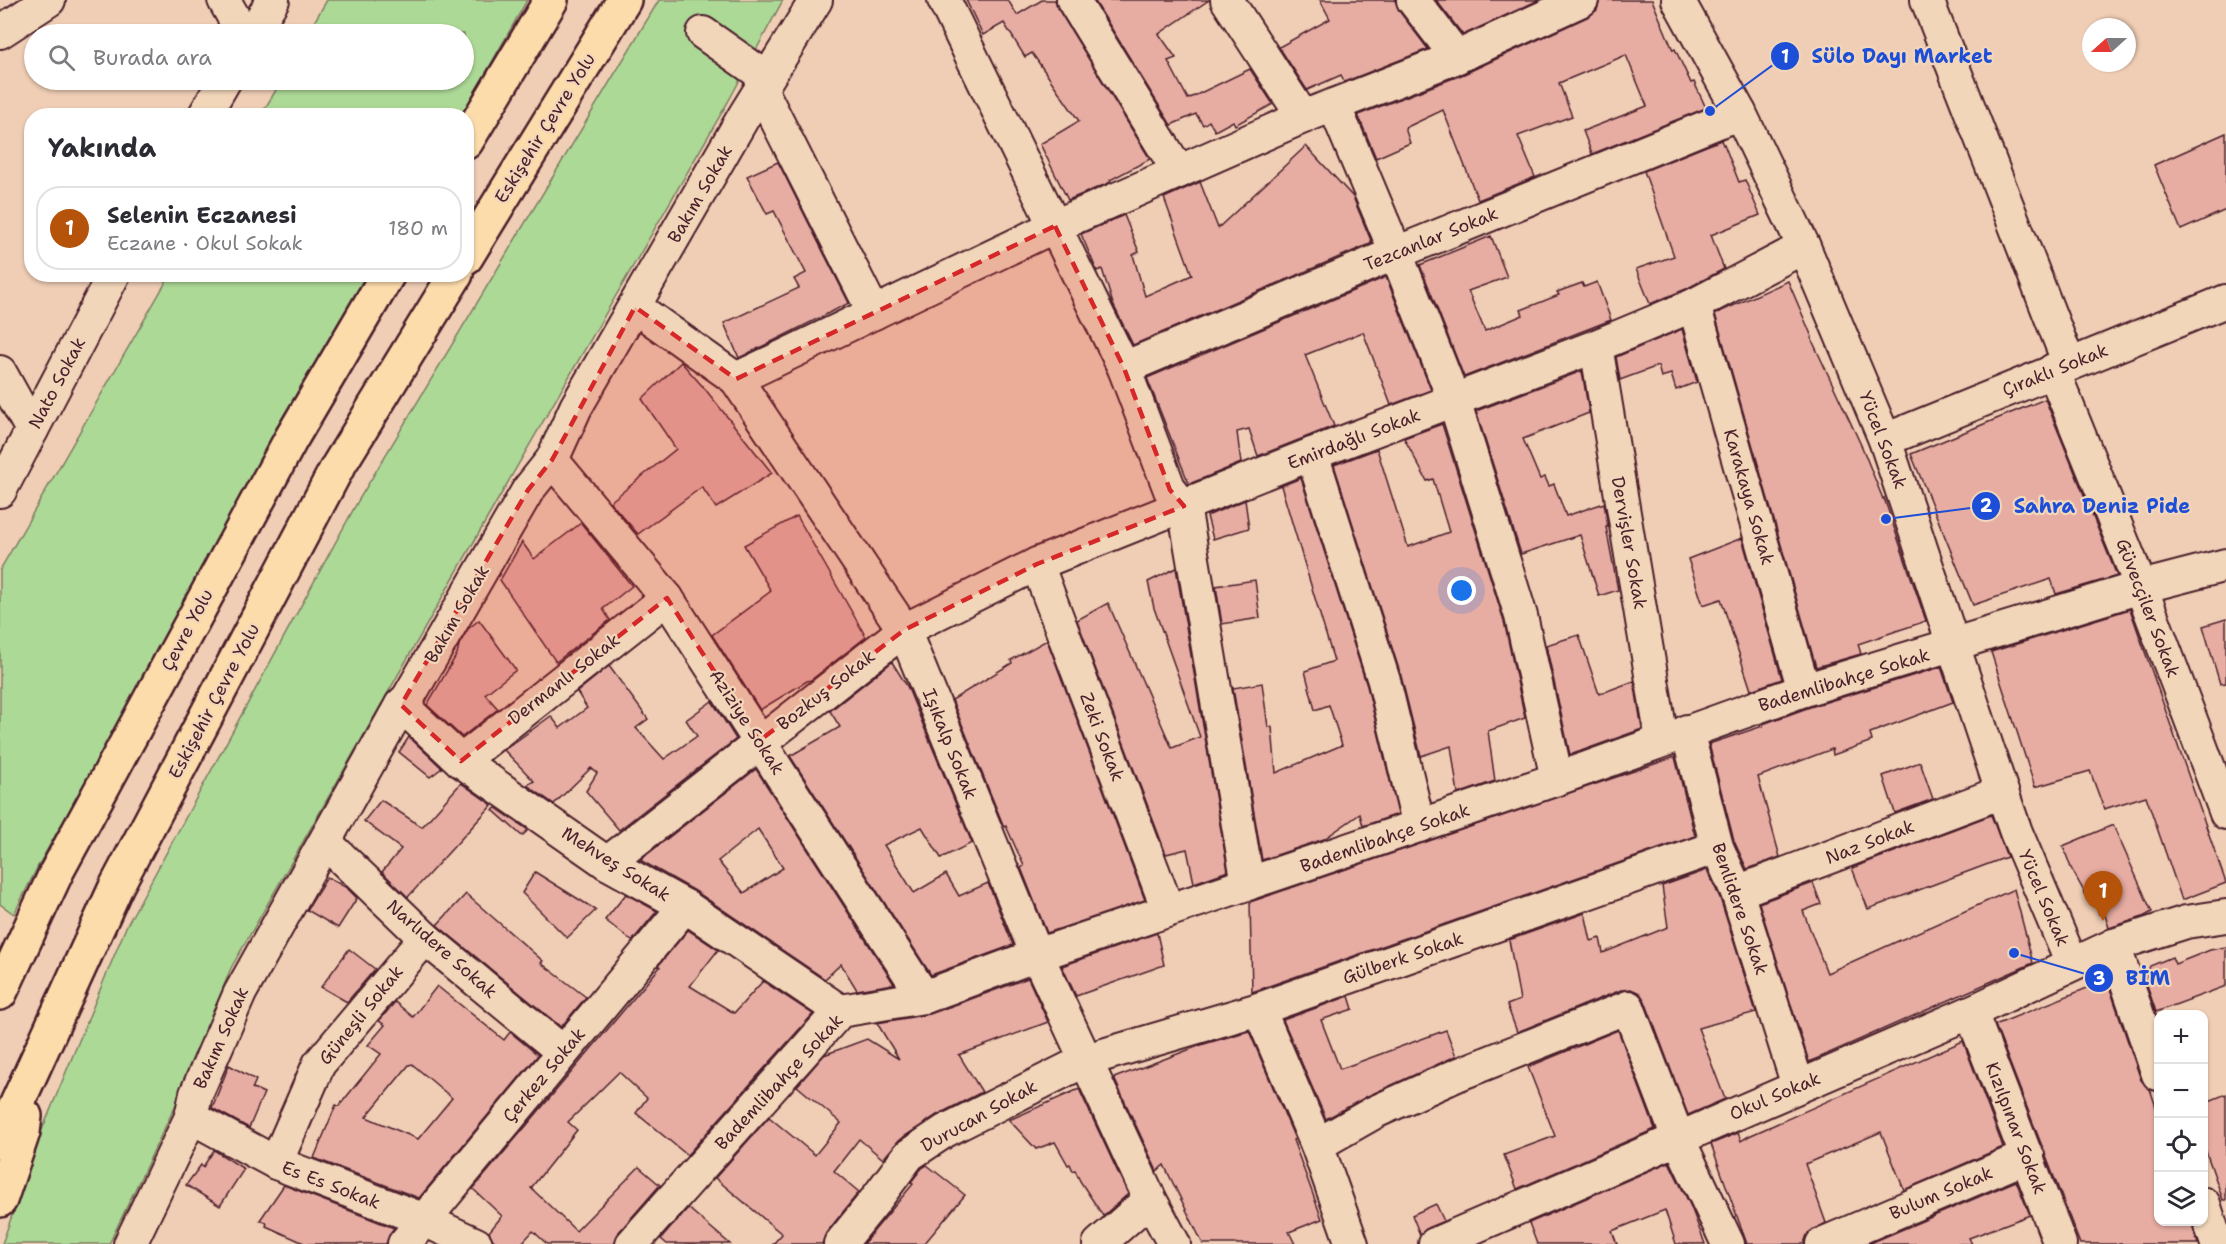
<!DOCTYPE html>
<html lang="tr">
<meta charset="utf-8">
<style>
body{margin:0;font-family:"Shantell Sans",sans-serif;background:#f7f7f7;color:#2b2b33}
.controls{position:absolute;right:18px;bottom:18px;display:grid;overflow:hidden;border-radius:12px;box-shadow:0 2px 4px #0004}
.controls button{width:54px;height:54px;display:grid;place-items:center;padding:0;border:0;border-bottom:2px solid #e1e1e2;background:#fff;color:#2b2b33;font:30px sans-serif}
.compass{position:absolute;left:2082px;top:18px;width:54px;height:54px;border-radius:50%;background:#fff;box-shadow:0 2px 4px #0004;rotate:249deg}
.you{position:absolute;left:1462px;top:591px;width:21px;height:21px;margin:-15px;border:4px solid #fff;border-radius:50%;background:#1a73e8;box-shadow:0 0 0 9px #1a73e833}
.badge{display:grid;place-items:center;width:39px;height:39px;border-radius:50%;background:#b45309;color:#fff;font-size:20px;font-weight:700}
.pin{position:absolute;translate:-50% -50px;filter:drop-shadow(0 2px 3px #0008)}
.pin::after{content:'';position:absolute;top:32px;width:21px;height:18px;background:inherit;clip-path:polygon(0 0,100% 0,50% 100%)}
.list{margin:0;padding:0;list-style:none}
h2{display:flex;justify-content:space-between;align-items:center;height:78px;margin:0;padding:0 24px;font-size:26px}
h2 small{font-size:20px;font-weight:400;color:#7c7c81}
.list li{display:grid;grid-template-columns:39px 1fr auto;gap:18px;align-items:center;box-sizing:border-box;height:84px;margin:0 12px 12px;padding:0 12px;border:2px solid #e1e1e2;border-radius:24px}
.list b{display:block;font-size:22px;white-space:nowrap}
.list p{margin:0;font-size:20px;white-space:nowrap;color:#7c7c81}
.list em{font-size:20px;font-style:normal;color:#7c7c81}
.icon{flex:none;width:33px;height:33px;fill:none;stroke:currentColor;stroke-width:2;stroke-linecap:round;stroke-linejoin:round}
.map{position:relative;flex:none;width:2226px;height:1244px;overflow:hidden}
.search{position:absolute;background:#fff;box-shadow:0 2px 4px #0004;left:24px;top:24px;width:450px;height:66px;display:flex;align-items:center;gap:15px;box-sizing:border-box;padding:0 21px;border-radius:33px;color:#7c7c81;font-size:22px}
.panel{position:absolute;background:#fff;box-shadow:0 2px 4px #0004;left:24px;top:108px;width:450px;height:174px;border-radius:24px}
.map>svg:first-child{display:block}
</style>
<div class="map">
<svg width="2226" height="1244" viewBox="0 0 2226 1244">
<rect width="100%" height="100%" fill="#f0ceb5"/>
<filter id="ink" filterUnits="userSpaceOnUse"><feTurbulence type="fractalNoise" baseFrequency=".0167" numOctaves="2"/><feDisplacementMap in="SourceGraphic" scale="12" xChannelSelector="R" yChannelSelector="G"/><feConvolveMatrix kernelMatrix="1 2 1 2 8 2 1 2 1" color-interpolation-filters="sRGB"/></filter>
<g filter="url(#ink)">
<!-- green -->
<g fill="#add997" stroke="#7c7c61" stroke-width="1.5">
<polygon points="327,0 527,0 462,115 261,115 282,80 464,80 464,34 307,34"/>
<polygon points="659,0 783,0 728,102 496,503 231,968 177,1102 109,1244 2,1244 40,1135 126,927 358,501"/>
<polygon points="170,275 372,275 38,866 14,914 0,904 0,570"/>
</g>
<!-- building -->
<g fill="#e7ada3" stroke="#4a1f2b" stroke-width="1.5" fill-rule="evenodd">
<polygon points="966,0 1008,0 1017,15 1042,0 1055,0 1058,9 1150,159 1110,180 1111,182 1068,200 1040,144 1079,121 1032,53 1025,57 1004,23 983,35"/>
<polygon points="1094,0 1209,0 1159,34 1176,58 1168,61 1188,99 1250,69 1273,104 1235,125 1233,121 1215,131 1209,121 1203,125 1196,114 1171,125"/>
<polygon points="1320,0 1395,0 1399,11 1428,49 1344,82 1341,75 1307,90 1279,47 1330,19"/>
<polygon points="1436,0 1539,0 1463,35"/>
<polygon points="1600,0 1652,0 1673,50 1675,49 1691,83 1694,82 1706,108 1592,154 1583,131 1647,106 1626,55 1559,83 1572,116 1518,136 1535,177 1478,200 1443,110 1405,128 1410,143 1376,158 1358,115 1464,74 1589,16 1597,10"/>
<polygon points="2226,133 2226,210 2181,230 2154,165"/>
<polygon points="1721,140 1723,145 1724,144 1739,182 1745,180 1760,215 1711,235 1724,269 1686,289 1650,304 1636,269 1674,256 1644,171"/>
<polygon points="1306,146 1353,197 1372,243 1133,345 1113,304 1102,269 1097,271 1081,234 1124,215 1139,252 1133,255 1145,296 1192,275 1164,198 1200,182 1218,228"/>
<polygon points="778,162 849,303 739,358 724,323 799,288 794,279 806,273 774,211 767,214 747,176"/>
<polygon points="1491,236 1507,277 1468,291 1485,331 1523,315 1521,310 1559,295 1557,292 1582,283 1584,287 1597,282 1611,320 1464,377 1420,265"/>
<polygon points="1386,277 1431,390 1391,405 1363,332 1305,355 1334,426 1258,456 1249,429 1237,432 1241,463 1189,484 1147,378"/>
<polygon points="1788,281 1812,337 1811,338 1862,447 1883,499 1884,498 1926,621 1858,644 1861,654 1816,667 1715,314"/>
<polygon points="1682,329 1697,382 1676,390 1671,374 1661,377 1658,366 1620,380 1616,357"/>
<polygon points="681,362 705,389 772,473 716,508 702,487 638,534 610,502 676,449 642,399"/>
<polygon points="1582,371 1589,413 1523,439 1540,479 1545,477 1549,486 1554,484 1566,516 1604,503 1608,527 1606,527 1618,590 1599,596 1580,535 1521,554 1476,411"/>
<polygon points="2045,399 2117,576 2056,594 2051,579 1973,605 1911,454"/>
<polygon points="1442,424 1504,621 1525,718 1488,731 1495,781 1458,794 1451,746 1421,756 1401,676 1334,465 1377,449 1408,547 1449,532 1433,479 1427,481 1404,438"/>
<polygon points="1301,478 1367,686 1398,814 1363,826 1360,814 1324,839 1262,860 1233,688 1262,683 1268,727 1272,727 1276,773 1342,745 1329,705 1315,710 1305,671 1334,661 1281,486"/>
<polygon points="1245,500 1249,528 1213,539 1207,516"/>
<polygon points="797,516 866,637 811,680 807,681 760,710 712,635 771,591 744,545"/>
<polygon points="581,523 632,586 603,609 610,620 556,662 500,580 522,542 534,559"/>
<polygon points="1742,538 1782,679 1751,690 1721,599 1703,605 1688,559"/>
<polygon points="1176,568 1228,871 1194,883 1187,849 1166,854 1077,620 1108,603 1172,748 1200,737 1154,608 1148,582"/>
<polygon points="1255,580 1260,618 1222,624 1216,586"/>
<polygon points="2130,609 2226,883 2182,900 2146,796 2104,809 2090,771 2035,787 1991,652"/>
<polygon points="2226,619 2226,683 2220,684 2203,626"/>
<polygon points="479,620 516,670 485,694 498,709 462,737 427,705 457,654 459,645 468,629"/>
<polygon points="1579,635 1599,694 1634,681 1642,729 1570,755 1546,645"/>
<polygon points="1047,640 1145,900 1047,933 1021,868 1024,866 1006,826 1004,827 952,700 1012,663 1011,660"/>
<polygon points="892,662 907,686 972,843 941,858 922,827 884,845 914,893 946,874 959,896 988,883 1013,945 931,975 790,756 840,727 830,711"/>
<polygon points="609,666 648,719 636,728 664,759 697,736 686,720 712,701 736,739 619,830 586,791 597,773 591,768 554,804 527,785 534,781 504,750 551,716 560,728 587,708 577,692"/>
<polygon points="1941,667 1953,702 1870,733 1872,741 1833,755 1832,749 1758,777 1780,857 1747,869 1734,841 1709,744 1763,726 1763,724 1810,707"/>
<polygon points="409,737 442,768 430,777 399,752"/>
<polygon points="1675,757 1695,836 1252,992 1250,902"/>
<polygon points="1920,762 1933,799 1895,813 1883,776"/>
<path d="M756,769L894,984L857,990L841,964L825,979L695,891L640,860ZM758,829L783,868L744,893L718,861Z"/>
<polygon points="461,783 492,805 408,897 382,872 401,849 364,821 381,800 422,827"/>
<polygon points="496,808 528,830 522,836 493,810"/>
<polygon points="1991,815 2007,857 1868,909 1852,868"/>
<polygon points="2113,825 2152,912 2143,917 2109,928 2104,912 2099,914 2096,902 2091,904 2071,868 2063,846"/>
<polygon points="1707,870 1720,898 1756,1012 1698,1028 1725,1099 1688,1115 1645,1001 1640,993 1631,989 1621,990 1517,1032 1507,1005 1520,1000 1509,940 1585,913 1591,941 1600,938 1603,953 1668,927 1662,886"/>
<polygon points="535,872 596,910 567,938 522,893"/>
<polygon points="327,877 347,888 357,898 338,928 307,910"/>
<polygon points="1813,883 1821,904 1803,911 1827,973 2014,889 2033,963 1809,1062 1759,903"/>
<polygon points="466,894 543,961 541,963 586,997 561,1027 437,925"/>
<polygon points="626,894 657,911 632,941 605,920"/>
<polygon points="688,930 718,950 690,986 734,1013 763,981 813,1014 687,1155 636,1113 647,1098 619,1072 568,1122 577,1130 531,1188 576,1231 639,1167 660,1185 619,1232 615,1244 547,1244 533,1231 521,1244 500,1244 493,1240 489,1232 502,1216 473,1189 660,967 658,966"/>
<polygon points="1157,933 1164,965 1076,996 1062,966"/>
<polygon points="2226,947 2226,986 2156,1012 2145,979 2150,966 2172,957 2175,964 2210,950"/>
<polygon points="349,949 375,969 347,1002 321,987"/>
<polygon points="1028,978 1048,1022 959,1055 982,1092 937,1115 899,1140 883,1159 859,1139 834,1171 859,1192 826,1233 822,1244 773,1244 782,1234 715,1178 769,1117 815,1155 841,1123 797,1086 824,1055 867,1039 899,1059 877,1023 930,1014"/>
<polygon points="2107,980 2141,1080 2150,1089 2158,1113 2158,1221 2191,1221 2198,1244 2080,1244 1995,1025"/>
<path d="M437,986L504,1040L510,1032L538,1055L419,1198L314,1158L336,1105L339,1106L381,1054L368,1045L385,1025L379,1021L395,1002L413,1017ZM412,1064L452,1098L418,1139L366,1117L409,1065Z"/>
<polygon points="1349,996 1353,1009 1321,1020 1340,1069 1446,1030 1456,1056 1368,1096 1326,1119 1283,1020"/>
<polygon points="1618,1030 1655,1129 1517,1189 1504,1155 1555,1136 1528,1067"/>
<polygon points="1249,1031 1295,1139 1293,1140 1322,1219 1289,1232 1295,1244 1203,1244 1164,1165 1157,1171 1114,1078 1204,1044"/>
<polygon points="1963,1041 2003,1147 1904,1190 1881,1132 1805,1164 1826,1223 1808,1233 1804,1244 1747,1244 1711,1144 1738,1133 1741,1141 1749,1136"/>
<polygon points="229,1065 256,1080 252,1089 253,1088 264,1093 249,1128 212,1108"/>
<polygon points="1079,1089 1128,1194 1103,1216 1080,1181 1075,1170 1073,1171 1070,1164 1068,1165 1055,1142 1036,1149 1009,1120"/>
<polygon points="2226,1094 2226,1200 2223,1200 2204,1146 2204,1103"/>
<polygon points="214,1150 244,1169 220,1206 186,1185 201,1165 203,1167"/>
<polygon points="1669,1162 1691,1207 1705,1244 1676,1244 1665,1210 1612,1231 1617,1244 1537,1244 1529,1223"/>
<polygon points="927,1165 965,1195 924,1244 863,1244 913,1184 911,1182 922,1168"/>
<polygon points="2016,1181 2030,1215 1969,1238 1972,1244 1868,1244"/>
<polygon points="284,1185 394,1228 390,1233 386,1244 306,1244 266,1226 267,1223 260,1220"/>
<polygon points="1436,1204 1444,1221 1427,1228 1420,1235 1412,1215"/>
<polygon points="688,1208 730,1244 667,1244 661,1239"/>
</g>
<g fill="none" stroke-linecap="round" stroke-linejoin="round">
<defs>
<g id="street">
<polyline points="224,0 243,34"/>
<polyline points="944,0 1124,368 1170,490 1184,506 1248,884"/>
<polyline points="1073,0 1179,172"/>
<polyline points="1227,0 1303,117"/>
<polyline points="1413,0 1457,57"/>
<polyline points="1678,0 1740,113 1804,247 1885,440 2002,792 2016,832 2072,964"/>
<polyline points="1927,0 2069,364"/>
<polyline points="0,32 49,0"/>
<polyline points="703,33 767,78"/>
<polyline points="252,34 273,0"/>
<polyline points="761,89 874,313"/>
<polyline points="1334,105 1396,253 1454,400 1521,616 1557,779"/>
<polyline points="204,116 225,80"/>
<polyline points="1694,305 1804,690"/>
<polyline points="635,307 736,379 904,630 1037,955 1150,1199 1174,1244"/>
<polyline points="1596,346 1662,740"/>
<polyline points="1124,368 1396,253 1740,113"/>
<polyline points="2053,370 2141,587 2226,813"/>
<polyline points="0,372 32,430"/>
<polyline points="736,379 1055,226 1303,117 1457,57 1582,0"/>
<polyline points="1885,440 2226,301"/>
<polyline points="1312,454 1384,681 1419,826"/>
<polyline points="552,460 667,598 924,997"/>
<polyline points="0,491 114,274"/>
<polyline points="1037,564 1168,910"/>
<polyline points="401,705 461,761 607,863 685,906 840,1011"/>
<polyline points="1687,731 1717,847 1737,892 1798,1086"/>
<polyline points="461,761 667,598"/>
<polyline points="325,842 425,938 563,1052"/>
<polyline points="607,863 904,630 1037,564 1312,454 1596,346 1694,305 1804,247"/>
<polyline points="1737,892 2002,792"/>
<polyline points="2114,945 2158,1074"/>
<polyline points="1259,1009 1317,1145 1352,1244"/>
<polyline points="1971,1012 2060,1244"/>
<polyline points="191,1117 276,1163 422,1219 476,1244"/>
<polyline points="1317,1145 1375,1112 1457,1075 1628,1007 1678,1138 1728,1244"/>
<polyline points="276,1163 319,1064 425,938"/>
<polyline points="2204,1204 2217,1244"/>
<polyline points="130,1244 191,1117 196,1094 240,993 401,705 408,698 528,490 552,460 576,407 744,116 816,0"/>
<polyline points="404,1244 685,906"/>
<polyline points="632,1244 840,1011 924,997 1037,955 1557,779 1804,690 2141,587 2226,565"/>
<polyline points="840,1244 874,1202 909,1155 945,1131 1086,1060 1259,1009 1717,847"/>
<polyline points="1099,1244 1150,1199"/>
<polyline points="1435,1244 1971,1012 2114,945 2186,922 2226,916"/>
<polyline points="1822,1244 2028,1156"/>
</g>
<g id="highway">
<polyline points="466,142 551,0"/>
<polyline points="466,257 624,0"/>
<polyline points="0,993 57,871 139,720 291,439 388,274"/>
<polyline points="0,1141 116,887 337,468 456,274"/>
<polyline points="0,1200 23,1132 25,1116"/>
</g>
</defs>
<!-- street casing -->
<use href="#street" stroke="#4a1f2b" stroke-width="36"/>
<!-- highway casing -->
<use href="#highway" stroke="#4a1f2b" stroke-width="38"/>
<!-- street -->
<use href="#street" stroke="#f2d6b9" stroke-width="32"/>
<!-- highway -->
<use href="#highway" stroke="#fddcac" stroke-width="33"/>
</g>
</g>
<!-- marked area -->
<path fill="#d62828" fill-opacity="0.2" stroke="#d62828" stroke-width="4.5" stroke-dasharray="12 8" stroke-linejoin="round" d="M1055,226L1124,368L1170,490L1184,506L1037,564L904,630L759,741L667,598L461,761L401,705L528,490L552,460L635,307L736,379Z"/>
<g text-anchor="middle" stroke-width="4.5" stroke-linejoin="round" paint-order="stroke">
<!-- street labels -->
<g font-size="18" fill="#4a1f2b" stroke="#f2d6b9">
<text transform="translate(545 128) rotate(-58)" y="6">Eskişehir Çevre Yolu</text>
<text transform="translate(700 194) rotate(-60)" y="6">Bakım Sokak</text>
<text transform="translate(1431 239) rotate(-22)" y="6">Tezcanlar Sokak</text>
<text transform="translate(2055 370) rotate(-22)" y="6">Çıraklı Sokak</text>
<text transform="translate(57 383) rotate(-62)" y="6">Nato Sokak</text>
<text transform="translate(1354 439) rotate(-21)" y="6">Emirdağlı Sokak</text>
<text transform="translate(1883 440) rotate(69)" y="6">Yücel Sokak</text>
<text transform="translate(1749 497) rotate(74)" y="6">Karakaya Sokak</text>
<text transform="translate(1629 543) rotate(80)" y="6">Dervişler Sokak</text>
<text transform="translate(2148 608) rotate(69)" y="6">Güvecçiler Sokak</text>
<text transform="translate(457 614) rotate(-60)" y="6">Bakım Sokak</text>
<text transform="translate(187 630) rotate(-62)" y="6">Çevre Yolu</text>
<text transform="translate(564 679) rotate(-38)" y="6">Dermanlı Sokak</text>
<text transform="translate(1844 680) rotate(-17)" y="6">Bademlibahçe Sokak</text>
<text transform="translate(826 690) rotate(-38)" y="6">Bozkuş Sokak</text>
<text transform="translate(214 701) rotate(-62)" y="6">Eskişehir Çevre Yolu</text>
<text transform="translate(747 722) rotate(57)" y="6">Aziziye Sokak</text>
<text transform="translate(1102 737) rotate(69)" y="6">Zeki Sokak</text>
<text transform="translate(950 744) rotate(68)" y="6">Işıkalp Sokak</text>
<text transform="translate(1385 838) rotate(-19)" y="6">Bademlibahçe Sokak</text>
<text transform="translate(1870 842) rotate(-21)" y="6">Naz Sokak</text>
<text transform="translate(616 864) rotate(32)" y="6">Mehveş Sokak</text>
<text transform="translate(2044 898) rotate(67)" y="6">Yücel Sokak</text>
<text transform="translate(1740 909) rotate(71)" y="6">Benlidere Sokak</text>
<text transform="translate(442 949) rotate(41)" y="6">Narlıdere Sokak</text>
<text transform="translate(1403 958) rotate(-19)" y="6">Gülberk Sokak</text>
<text transform="translate(361 1015) rotate(-51)" y="6">Güneşli Sokak</text>
<text transform="translate(221 1038) rotate(-66)" y="6">Bakım Sokak</text>
<text transform="translate(544 1075) rotate(-50)" y="6">Çerkez Sokak</text>
<text transform="translate(779 1082) rotate(-47)" y="6">Bademlibahçe Sokak</text>
<text transform="translate(1775 1096) rotate(-23)" y="6">Okul Sokak</text>
<text transform="translate(979 1116) rotate(-29)" y="6">Durucan Sokak</text>
<text transform="translate(2016 1128) rotate(69)" y="6">Kızılpınar Sokak</text>
<text transform="translate(331 1185) rotate(21)" y="6">Es Es Sokak</text>
<text transform="translate(1941 1193) rotate(-23)" y="6">Bulum Sokak</text>
</g>
</g>
<!-- callouts -->
<path fill="none" stroke="#1d4ed8" stroke-width="2" d="M1710 111L1785 56M1886 519L1986 506M2014 953L2099 978"/>
<g fill="#1d4ed8" stroke="#f2d6b9" stroke-width="2">
<circle cx="1710" cy="111" r="6"/>
<circle cx="1886" cy="519" r="6"/>
<circle cx="2014" cy="953" r="6"/>
<circle cx="1785" cy="56" r="15"/>
<circle cx="1986" cy="506" r="15"/>
<circle cx="2099" cy="978" r="15"/>
</g>
<g font-size="18" text-anchor="middle" font-weight="bold" fill="#fff">
<text x="1785" y="63">1</text>
<text x="1986" y="512">2</text>
<text x="2099" y="985">3</text>
</g>
<g font-size="20" text-anchor="middle" font-weight="bold" fill="#1d4ed8" stroke="#f2d6b9" stroke-width="4.5" stroke-linejoin="round" paint-order="stroke">
<text x="1902" y="63">Sülo Dayı Market</text>
<text x="2102" y="513">Sahra Deniz Pide</text>
<text x="2148" y="985">BİM</text>
</g>
</svg>
<div class="controls">
<button>+</button>
<button>−</button>
<button><svg class="icon" aria-label="locate" viewBox="0 0 24 24"><circle cx="12" cy="12" r="6"/><path d="M12 2v4M12 18v4M2 12h4M18 12h4"/></svg></button>
<button><svg class="icon" aria-label="layers" viewBox="0 0 24 24"><path d="M12 4l9 5-9 5-9-5zM3 14l9 5 9-5"/></svg></button>
</div>
<svg class="compass" viewBox="-18 -18 36 36"><path d="M0-13l5 13h-10z" fill="#e53935"/><path d="M0 13l5-13h-10z" fill="#7c7c81"/></svg>
<div class="you"></div>
<div class="pin badge" style="left:2103px;top:921px">1</div>
<div class="search"><svg class="icon" aria-label="search" viewBox="0 0 24 24"><circle cx="10" cy="10" r="6"/><path d="M15 15l6 6"/></svg>Burada ara</div>
<section class="panel">
<h2>Yakında<small></small></h2>
<ul class="list">
<li><span class="badge">1</span><div><b>Selenin Eczanesi</b><p>Eczane · Okul Sokak</p></div><em>180 m</em></li>
</ul>
</section>
</div>
